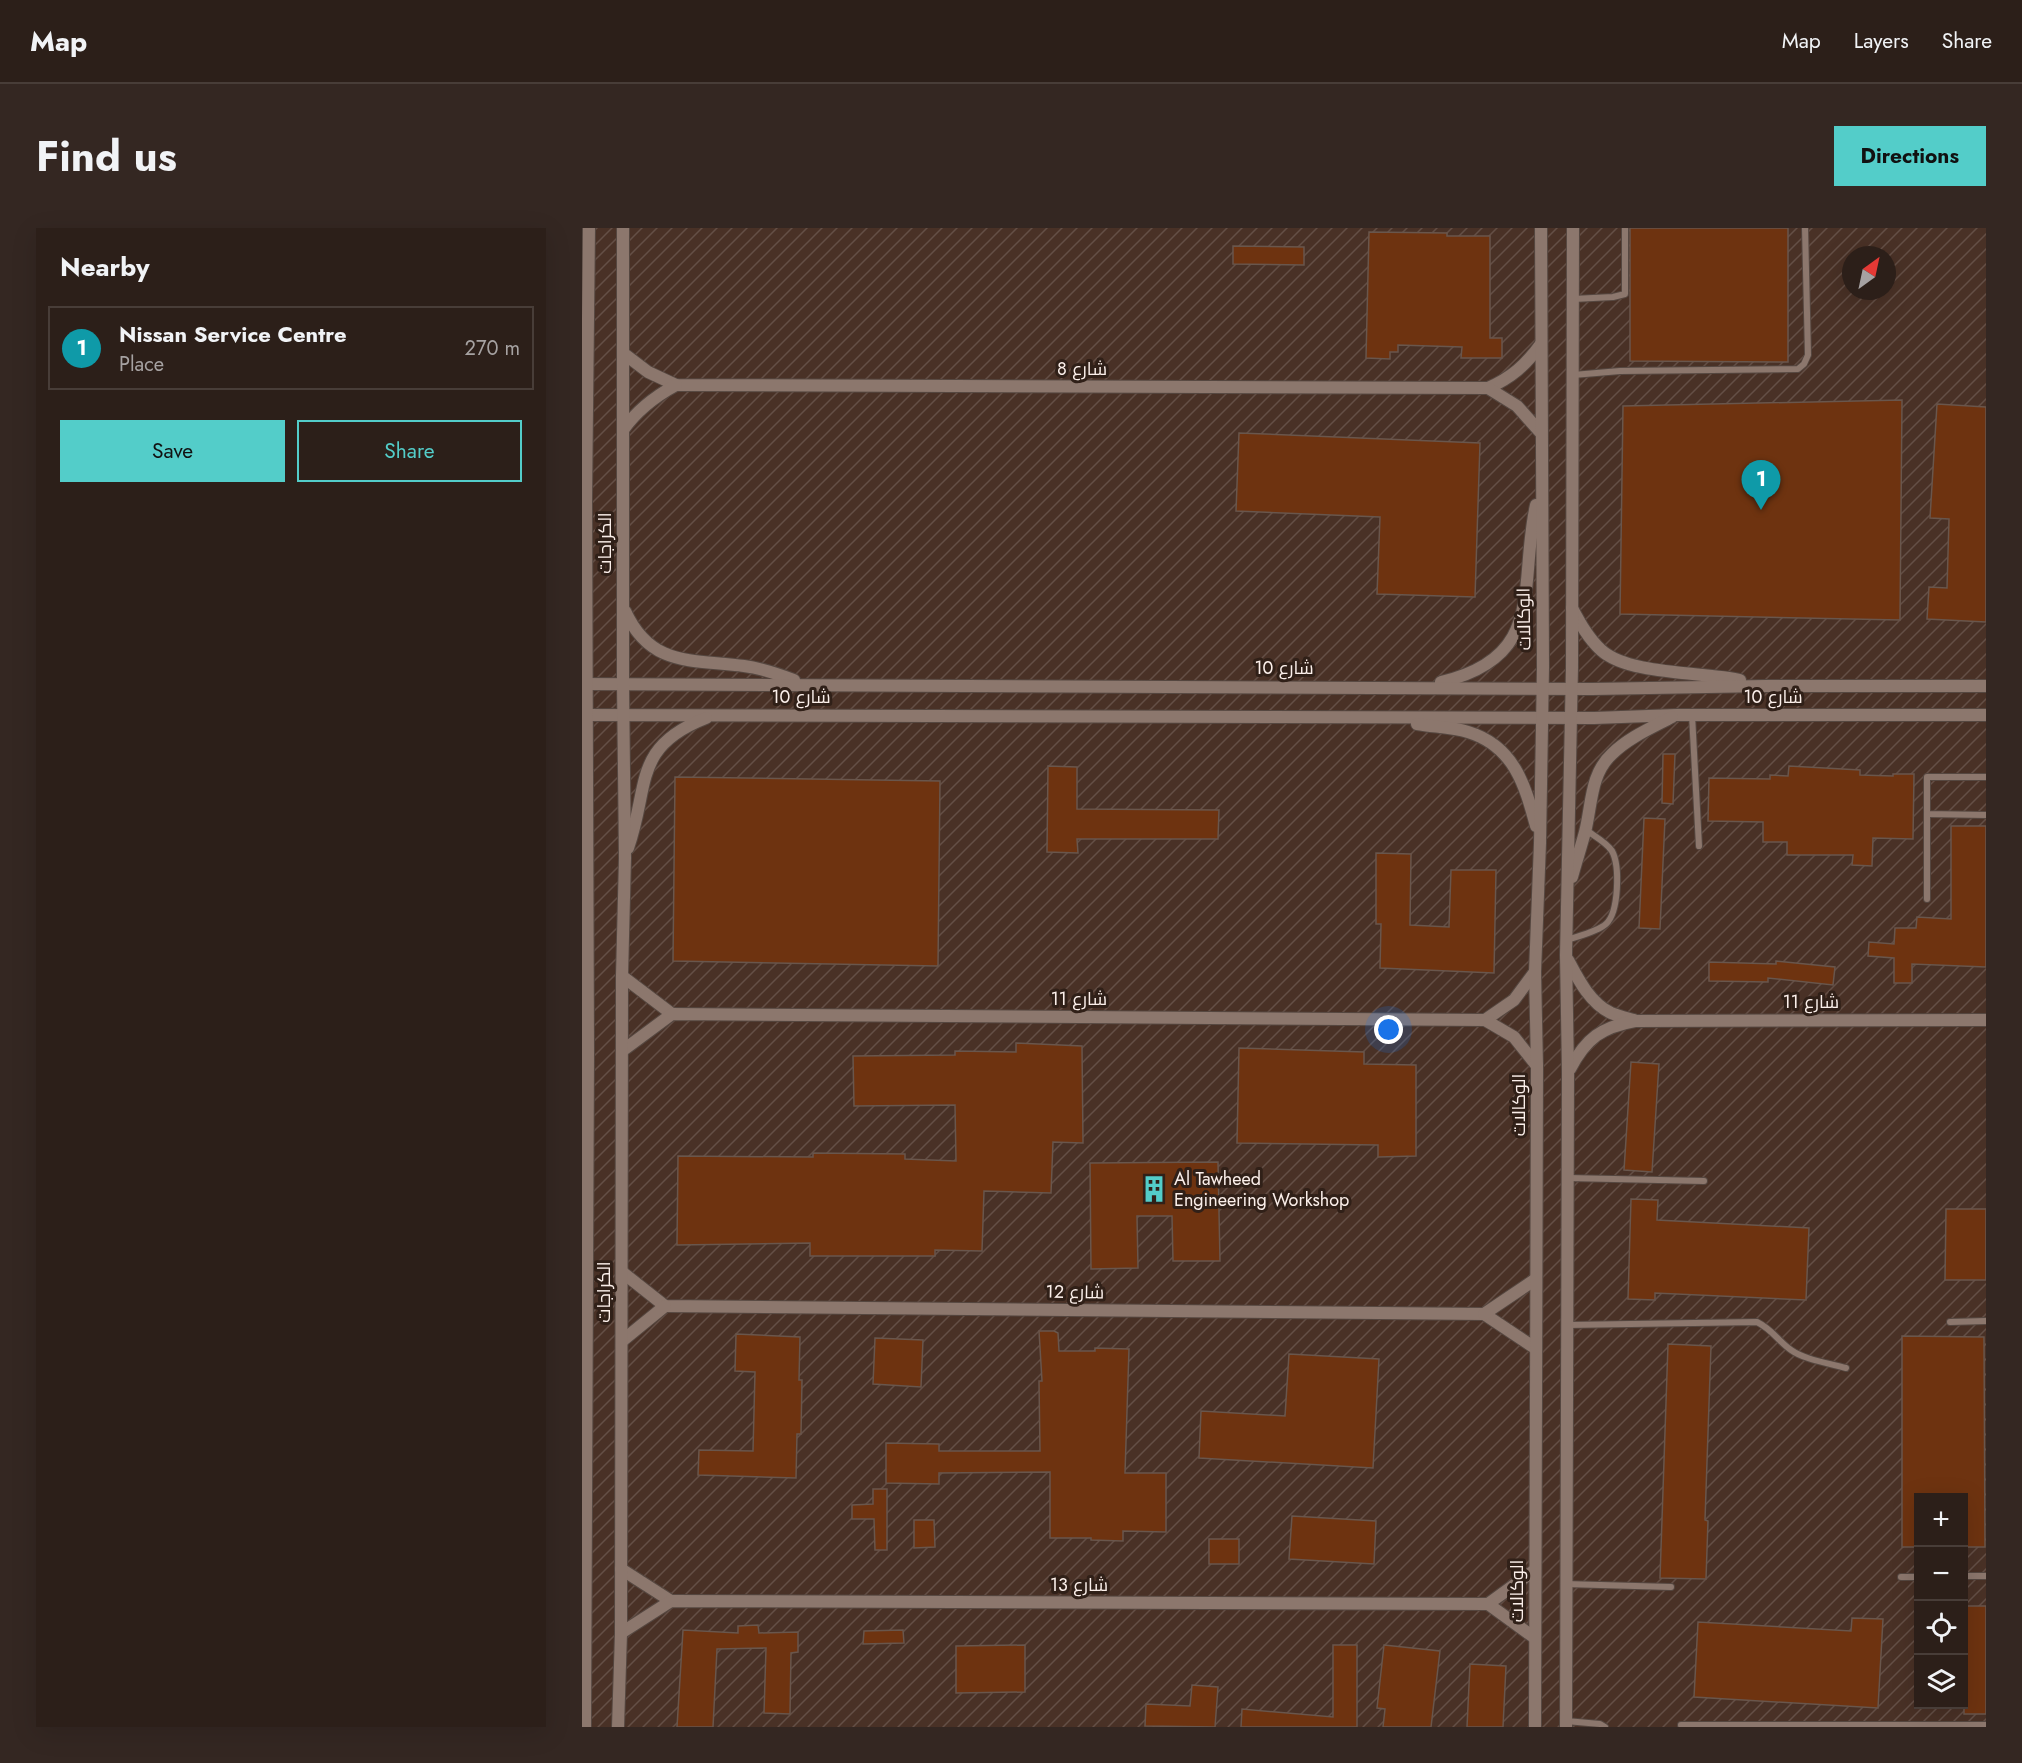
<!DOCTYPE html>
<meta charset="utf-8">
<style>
body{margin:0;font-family:Jost,Cairo,sans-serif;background:#342722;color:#f1f3f6}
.controls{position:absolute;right:18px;bottom:18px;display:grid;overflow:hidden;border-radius:0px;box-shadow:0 6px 24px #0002}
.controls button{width:54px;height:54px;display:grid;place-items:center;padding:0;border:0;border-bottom:2px solid #483d38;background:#2c1f19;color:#f1f3f6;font:30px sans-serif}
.compass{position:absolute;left:1260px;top:18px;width:54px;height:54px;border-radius:50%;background:#2c1f19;box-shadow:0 6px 24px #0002;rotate:33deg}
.you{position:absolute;left:807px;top:802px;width:21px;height:21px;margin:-15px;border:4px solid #fff;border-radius:50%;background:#1a73e8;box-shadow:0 0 0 9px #1a73e833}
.badge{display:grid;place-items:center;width:39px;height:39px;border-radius:50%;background:#53cdc9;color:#fff;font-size:20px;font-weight:700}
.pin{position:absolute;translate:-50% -50px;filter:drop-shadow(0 2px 3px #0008)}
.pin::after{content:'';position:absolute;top:32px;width:21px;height:18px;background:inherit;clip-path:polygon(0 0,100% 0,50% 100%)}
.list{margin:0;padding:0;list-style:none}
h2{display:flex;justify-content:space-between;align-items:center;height:78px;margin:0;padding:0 24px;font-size:26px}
h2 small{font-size:20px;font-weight:400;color:#a6a2a2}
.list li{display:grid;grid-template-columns:39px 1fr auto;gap:18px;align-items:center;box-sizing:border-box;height:84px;margin:0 12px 12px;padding:0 12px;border:2px solid #483d38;border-radius:0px}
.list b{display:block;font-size:22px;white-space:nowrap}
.list p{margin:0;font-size:20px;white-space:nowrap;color:#a6a2a2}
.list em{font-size:20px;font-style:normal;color:#a6a2a2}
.actions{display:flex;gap:12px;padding:18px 24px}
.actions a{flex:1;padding:14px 0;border:2px solid #53cdc9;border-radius:0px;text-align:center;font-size:21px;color:#53cdc9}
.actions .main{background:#53cdc9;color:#111}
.icon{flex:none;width:33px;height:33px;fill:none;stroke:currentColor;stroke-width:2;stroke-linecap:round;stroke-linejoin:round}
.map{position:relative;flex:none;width:1404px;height:1499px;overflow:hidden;border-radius:0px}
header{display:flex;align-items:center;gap:36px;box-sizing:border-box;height:84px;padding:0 30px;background:#2c1f19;border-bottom:2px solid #483d38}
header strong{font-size:28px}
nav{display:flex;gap:33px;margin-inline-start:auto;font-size:21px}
.intro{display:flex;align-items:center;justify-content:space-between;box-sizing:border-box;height:144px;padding:0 36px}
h1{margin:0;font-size:42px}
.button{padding:15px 27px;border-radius:0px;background:#53cdc9;color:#111;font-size:21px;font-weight:700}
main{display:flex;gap:36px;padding:0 36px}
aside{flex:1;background:#2c1f19;border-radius:0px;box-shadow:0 6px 24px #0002}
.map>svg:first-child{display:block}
</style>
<header>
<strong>Map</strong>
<nav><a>Map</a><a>Layers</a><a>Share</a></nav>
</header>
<div class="intro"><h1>Find us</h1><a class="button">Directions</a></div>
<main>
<aside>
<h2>Nearby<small></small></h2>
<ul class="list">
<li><span class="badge" style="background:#0f9aa8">1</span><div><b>Nissan Service Centre</b><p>Place</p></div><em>270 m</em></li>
</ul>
<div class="actions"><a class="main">Save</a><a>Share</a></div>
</aside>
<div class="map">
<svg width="1404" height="1499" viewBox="0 0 1404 1499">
<defs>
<pattern id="industrial-furrows" width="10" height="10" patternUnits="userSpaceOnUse" patternTransform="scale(1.5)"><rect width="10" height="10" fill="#493126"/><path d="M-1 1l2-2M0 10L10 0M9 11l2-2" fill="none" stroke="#644f46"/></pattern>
</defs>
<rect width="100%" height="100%" fill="#3b2921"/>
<!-- industrial -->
<path fill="url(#industrial-furrows)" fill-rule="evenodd" d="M0,0H1404V1499H0ZM1269,27H1305V63H1269ZM1336,1270H1382V1476H1336Z"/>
<!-- building -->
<g fill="#6e3310" stroke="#69564c" stroke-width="1.5">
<polygon points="1048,0 1206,0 1206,134 1048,133"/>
<polygon points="787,4 865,5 865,8 908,8 908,110 920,110 920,130 879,130 880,119 816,117 816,124 808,124 808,131 784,130"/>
<polygon points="651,18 722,19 722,37 651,36"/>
<polygon points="1320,172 1318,392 1038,386 1041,178"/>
<polygon points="1355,176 1404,179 1404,394 1345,391 1347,359 1365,360 1367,291 1348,290"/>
<polygon points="657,205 898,215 893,369 795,366 798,289 654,283"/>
<polygon points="1081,526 1093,526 1091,576 1080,575"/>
<polygon points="466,538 495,539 495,581 637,582 636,611 495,611 496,625 465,624"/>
<polygon points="1207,538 1278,542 1278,547 1311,548 1311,546 1332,546 1331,611 1291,610 1290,638 1270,637 1271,627 1205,627 1205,614 1181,614 1181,594 1126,593 1127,550 1188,551 1188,547 1206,548"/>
<polygon points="93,549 358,553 356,738 91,733"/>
<polygon points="1062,590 1083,591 1078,701 1057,700"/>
<polygon points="1369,598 1404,598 1404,739 1330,736 1330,755 1312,755 1312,730 1286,728 1287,714 1312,716 1313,700 1334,700 1335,689 1369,691"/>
<polygon points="794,625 829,626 828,697 867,699 869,642 914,642 912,745 798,740 799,696 794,696"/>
<polygon points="1194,733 1253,739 1251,757 1186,750 1186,754 1127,753 1127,734 1194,736"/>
<polygon points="434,815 500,818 501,915 471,914 469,965 402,963 400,1023 353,1022 353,1028 228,1028 228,1015 95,1017 96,928 231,929 231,925 323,926 323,931 374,933 373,877 272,878 271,828 373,827 373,823 434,824"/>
<polygon points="657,820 782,824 782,836 834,837 834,928 796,929 796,917 655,915"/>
<polygon points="1049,834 1077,836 1070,944 1042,942"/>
<polygon points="636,934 638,1033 591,1033 590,988 555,988 556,1040 509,1041 508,935"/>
<polygon points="1049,971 1076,972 1075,992 1227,1000 1224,1072 1073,1065 1073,1072 1046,1071"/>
<polygon points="1364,981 1404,981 1404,1052 1363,1052"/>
<polygon points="457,1103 472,1103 476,1105 477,1123 513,1123 513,1120 547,1121 543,1245 584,1245 584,1304 541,1303 541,1313 509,1312 509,1310 468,1310 468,1244 357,1245 357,1256 304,1255 304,1215 357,1216 357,1223 458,1223 457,1153 460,1153"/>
<polygon points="154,1106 218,1109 217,1152 220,1152 219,1206 215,1206 214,1250 116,1247 117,1222 171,1223 173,1144 153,1143"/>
<polygon points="1320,1108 1402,1109 1403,1319 1382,1319 1382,1269 1336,1269 1336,1319 1320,1319"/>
<polygon points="293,1110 341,1112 339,1159 291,1156"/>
<polygon points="1086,1116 1129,1118 1123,1292 1126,1293 1124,1351 1078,1350"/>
<polygon points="707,1126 797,1131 791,1240 617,1230 619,1183 703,1188"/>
<polygon points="291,1261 305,1261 305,1322 293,1322 292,1291 270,1291 270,1277 291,1276"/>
<polygon points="710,1288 794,1293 792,1336 707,1331"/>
<polygon points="332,1292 352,1292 353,1319 332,1320"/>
<rect x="627" y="1311" width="30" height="25"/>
<rect x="1382" y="1378" width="22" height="108"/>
<polygon points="1270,1390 1301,1391 1296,1480 1112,1469 1116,1394 1269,1403"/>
<polygon points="176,1397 177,1405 216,1404 216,1424 209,1425 208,1486 182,1485 184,1420 135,1421 131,1499 95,1499 101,1402 156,1405 156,1398"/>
<polygon points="321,1402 322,1415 281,1416 282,1403"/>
<polygon points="443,1417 443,1464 374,1465 374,1418"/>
<polygon points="751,1417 775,1417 775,1499 659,1499 660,1481 751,1489"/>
<polygon points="802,1417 858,1423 849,1499 801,1499 803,1481 795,1480"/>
<polygon points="888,1436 924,1438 921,1499 885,1499"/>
<polygon points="610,1457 636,1459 633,1499 563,1498 564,1476 608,1478"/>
</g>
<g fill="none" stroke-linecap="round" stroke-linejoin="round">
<defs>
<g id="service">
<polyline points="991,71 1031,69 1043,66 1043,0"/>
<polyline points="991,147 1038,143 1216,141 1222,136 1226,127 1223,0"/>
<polyline points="1110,487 1117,618"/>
<polyline points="1404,549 1345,549 1345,586 1404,587"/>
<polyline points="1345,671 1345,586"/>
<path d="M985,712C996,708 1015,704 1024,696C1037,684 1038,638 1030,623C1024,614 1012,608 1004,602"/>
<polyline points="986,950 1122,953"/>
<polyline points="1368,1094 1404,1093"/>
<path d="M985,1097L1175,1094C1191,1102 1196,1113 1209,1122C1223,1132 1247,1135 1264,1140"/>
<polyline points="1382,1348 1404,1348"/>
<polyline points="1319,1349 1336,1349"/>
<polyline points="983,1356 1089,1359"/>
<polyline points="984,1493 1018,1496 1023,1499"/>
<polyline points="1099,1497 1404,1497"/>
</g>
<g id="minor">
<path d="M41,125L66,144L94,157L906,160C929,150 944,137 959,116"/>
<polyline points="906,160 935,178 959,205"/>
<path d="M41,202C55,182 72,169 94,157"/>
<path d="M990,380C998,395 1006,410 1019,422C1046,447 1121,444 1158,452"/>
<path d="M43,383C69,440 111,431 162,438C179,440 196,446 212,452"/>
<path d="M859,454C965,429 936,359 954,277"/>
<polyline points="0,456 1010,461 1183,458 1404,458"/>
<polyline points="0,487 1012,490 1094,487 1404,487"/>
<path d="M835,496C851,499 870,499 886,504C932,518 943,557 954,598"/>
<path d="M46,620C68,557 50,519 124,490"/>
<path d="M990,649C994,634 999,619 1003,604C1010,577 1008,546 1030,526C1046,510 1069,500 1090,489"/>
<path d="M986,732C996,751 1008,775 1029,785C1036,788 1045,790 1052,792"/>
<polyline points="40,748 90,786"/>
<polyline points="903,792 932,772 952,745"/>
<polyline points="40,823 90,786 903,792 932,809 955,838"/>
<path d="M988,841C1004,810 1020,799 1053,793L1404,792"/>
<polyline points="40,1044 83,1078 902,1086 953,1120"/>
<polyline points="902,1086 954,1051"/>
<polyline points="40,1113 83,1078"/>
<polyline points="39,1341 89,1373"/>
<polyline points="906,1376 953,1342"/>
<polyline points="39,1405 89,1373 906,1376 953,1410"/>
<polyline points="3,1499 6,825 4,272 7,0"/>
<polyline points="36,1499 39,1405 40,748 43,630 41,456 41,0"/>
<polyline points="953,1499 955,838 953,744 958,615 961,439 959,0"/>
<polyline points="984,1499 986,844 984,727 990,439 991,0"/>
</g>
</defs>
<!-- service casing -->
<use href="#service" stroke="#554740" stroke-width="8"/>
<!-- minor casing -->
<use href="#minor" stroke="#554740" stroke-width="14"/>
<!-- service -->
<use href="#service" stroke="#8c776d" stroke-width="6"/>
<!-- minor -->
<use href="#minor" stroke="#8c776d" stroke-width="12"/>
</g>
<!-- icons -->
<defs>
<symbol id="building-bare" viewBox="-9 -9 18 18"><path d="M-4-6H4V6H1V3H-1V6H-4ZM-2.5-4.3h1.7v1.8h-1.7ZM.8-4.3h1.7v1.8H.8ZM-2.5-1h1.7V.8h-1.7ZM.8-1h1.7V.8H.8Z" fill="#53cdc9" stroke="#302018" stroke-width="2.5" paint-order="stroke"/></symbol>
</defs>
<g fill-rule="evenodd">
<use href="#building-bare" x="553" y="942" width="38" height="38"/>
</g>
<g text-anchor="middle" stroke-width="6" stroke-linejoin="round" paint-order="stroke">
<!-- street labels -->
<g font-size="18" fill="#fbefea" stroke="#302018">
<text x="500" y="147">شارع 8</text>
<text transform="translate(23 315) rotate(-90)" y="6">الكراجات</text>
<text transform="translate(942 391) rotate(-91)" y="6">الوكالات</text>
<text x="702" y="446">شارع 10</text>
<text x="219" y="475">شارع 10</text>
<text x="1191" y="475">شارع 10</text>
<text x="497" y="777">شارع 11</text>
<text x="1229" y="780">شارع 11</text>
<text transform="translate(937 877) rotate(-90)" y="6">الوكالات</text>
<text transform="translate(22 1064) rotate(-90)" y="6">الكراجات</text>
<text transform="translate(493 1064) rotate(1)" y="6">شارع 12</text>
<text x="497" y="1363">شارع 13</text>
<text transform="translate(935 1363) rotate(-90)" y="6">الوكالات</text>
</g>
<!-- poi labels -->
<g font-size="18" fill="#fbefea" stroke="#302018" text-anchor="start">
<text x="592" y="957">Al Tawheed<tspan x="592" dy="21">Engineering Workshop</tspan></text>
</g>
</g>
</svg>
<div class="controls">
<button>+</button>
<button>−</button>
<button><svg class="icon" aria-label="locate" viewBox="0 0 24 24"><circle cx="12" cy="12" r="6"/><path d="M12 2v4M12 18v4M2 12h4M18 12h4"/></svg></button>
<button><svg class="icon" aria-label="layers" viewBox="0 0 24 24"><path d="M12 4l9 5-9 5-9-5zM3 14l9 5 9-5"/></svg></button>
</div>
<svg class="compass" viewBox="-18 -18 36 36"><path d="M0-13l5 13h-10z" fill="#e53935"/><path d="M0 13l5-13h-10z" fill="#a6a2a2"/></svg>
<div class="you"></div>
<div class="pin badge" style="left:1179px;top:282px;background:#0f9aa8">1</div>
</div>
</main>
